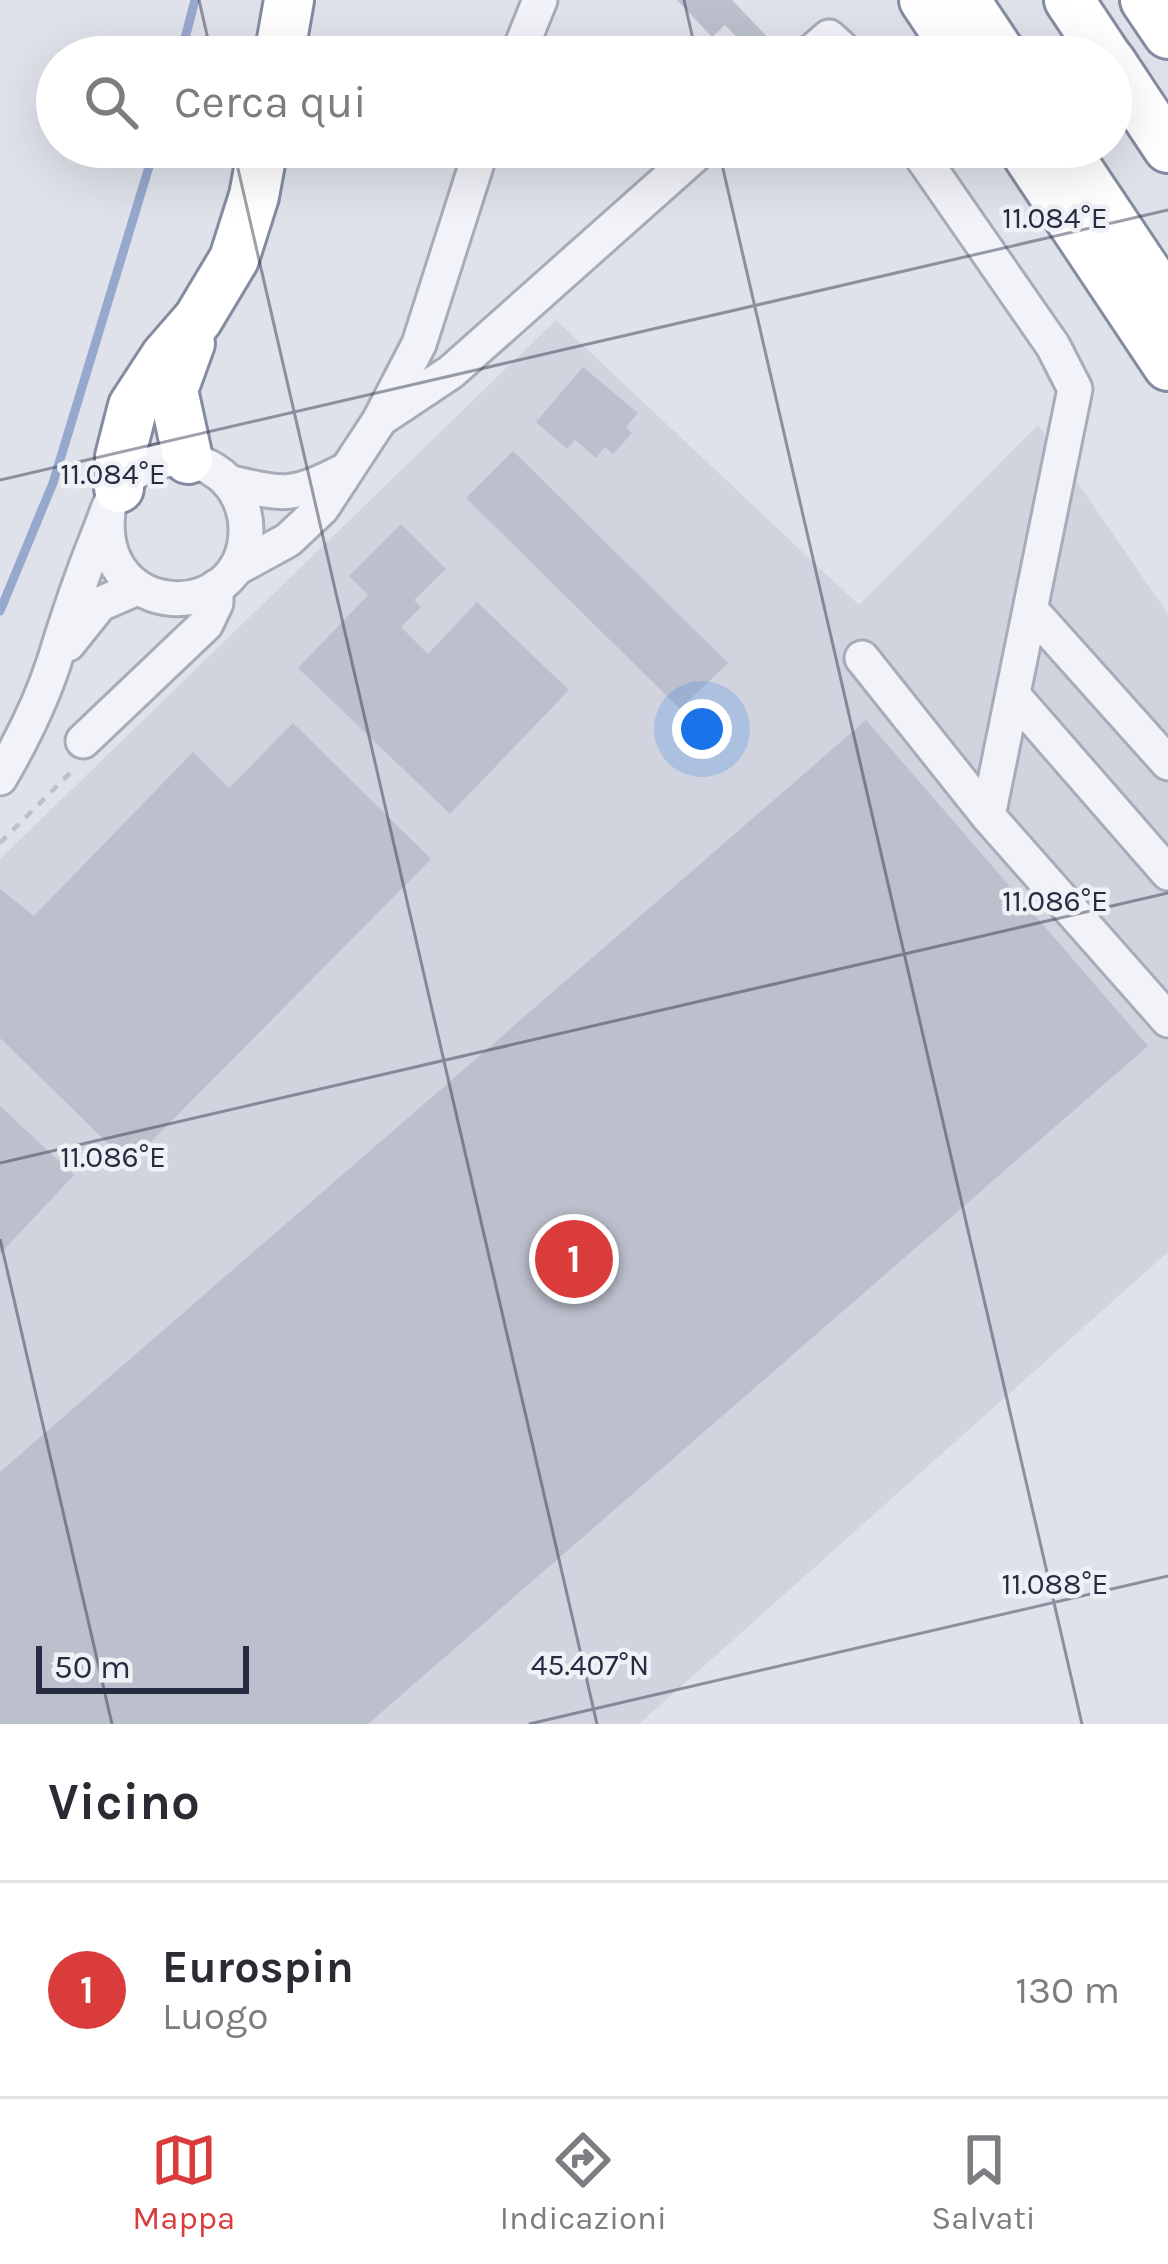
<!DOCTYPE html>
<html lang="it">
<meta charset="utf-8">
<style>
body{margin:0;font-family:Karla,sans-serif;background:#f7f7f7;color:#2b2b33}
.scale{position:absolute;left:36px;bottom:30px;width:213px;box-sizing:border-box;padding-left:12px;border:6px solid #272c42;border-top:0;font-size:33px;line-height:42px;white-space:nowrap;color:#272c42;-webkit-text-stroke:9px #eff1f7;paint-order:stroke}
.you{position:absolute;left:702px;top:729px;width:42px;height:42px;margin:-30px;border:9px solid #fff;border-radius:50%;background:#1a73e8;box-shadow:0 0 0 18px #1a73e833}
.badge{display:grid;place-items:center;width:78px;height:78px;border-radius:50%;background:#d93c3a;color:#fff;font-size:39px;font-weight:700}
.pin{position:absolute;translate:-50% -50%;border:6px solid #fff;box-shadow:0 3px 12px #0006}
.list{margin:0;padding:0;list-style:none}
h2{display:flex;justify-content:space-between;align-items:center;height:156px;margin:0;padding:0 48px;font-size:51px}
h2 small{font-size:39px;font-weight:400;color:#7c7c81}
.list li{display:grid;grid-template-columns:78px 1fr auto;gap:36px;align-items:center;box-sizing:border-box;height:216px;padding:0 48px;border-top:3px solid #e1e1e2}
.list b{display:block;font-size:45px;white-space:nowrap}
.list p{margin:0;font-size:39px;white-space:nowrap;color:#7c7c81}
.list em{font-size:39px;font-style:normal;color:#7c7c81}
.icon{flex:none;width:66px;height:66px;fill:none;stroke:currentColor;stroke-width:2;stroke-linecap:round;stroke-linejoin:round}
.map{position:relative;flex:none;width:1168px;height:1724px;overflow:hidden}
.search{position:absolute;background:#fff;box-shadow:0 12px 48px #0002;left:36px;right:36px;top:36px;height:132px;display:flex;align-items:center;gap:30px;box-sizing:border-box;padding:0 42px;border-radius:66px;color:#7c7c81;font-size:45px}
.sheet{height:372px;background:#fff}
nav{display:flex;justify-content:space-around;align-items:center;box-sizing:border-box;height:168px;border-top:3px solid #e1e1e2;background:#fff;font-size:33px;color:#7c7c81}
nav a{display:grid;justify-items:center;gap:6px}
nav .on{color:#d93c3a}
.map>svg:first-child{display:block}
</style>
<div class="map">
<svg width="1168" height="1724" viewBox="0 0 1168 1724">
<rect width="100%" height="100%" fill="#dfe2ea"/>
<!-- built -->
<polygon fill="#d1d4df" points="556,320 859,605 1038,425 1168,614 1168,1252 639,1724 0,1724 0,859"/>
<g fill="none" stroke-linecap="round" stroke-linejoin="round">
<!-- stream -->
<g stroke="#97a8cd" stroke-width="9">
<polyline points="180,57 195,0"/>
<polyline points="0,611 53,483 155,147"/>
</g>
</g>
<!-- building -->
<g fill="#bcc0cd">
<polygon points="677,0 732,0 776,46 765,57 755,57 725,25 712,37"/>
<polygon points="583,367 638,413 626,427 632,433 613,454 605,447 596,458 575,440 567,449 536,422"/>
<polygon points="513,451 728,663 680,709 466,498"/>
<polygon points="401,524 446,569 414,600 421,607 401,627 428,654 477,602 569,690 450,814 298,668 368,595 349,576"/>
<polygon points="866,720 1148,1046 368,1724 0,1724 0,1472"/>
<polygon points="293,723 431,859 129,1164 0,1038 0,889 34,916 193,752 229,788"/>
<polygon points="0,1106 74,1175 0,1254"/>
</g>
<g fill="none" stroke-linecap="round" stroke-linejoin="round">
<defs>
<g id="minor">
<polyline points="517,57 540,0"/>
<polyline points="806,57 829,37 851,57"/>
<polyline points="915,147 1053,346 1075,389 988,816 1168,1020"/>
<polyline points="385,416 451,372 704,147"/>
<path d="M228,482C286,496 293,497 346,470"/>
<polyline points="235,569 288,540 322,508 379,421 419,344 482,147"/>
<polyline points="1031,610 1168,763"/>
<polyline points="68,644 100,604 137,588"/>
<polyline points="862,658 988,816"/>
<polyline points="1013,695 1168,873"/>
<polyline points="83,741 206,624 216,603 216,587"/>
<path d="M0,778C21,742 41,702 54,662C67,619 82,575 99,533C105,519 109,503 117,491C140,457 187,448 221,475C237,488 246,509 246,530C246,625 95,624 108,511"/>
</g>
<g id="highway">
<polyline points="924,0 962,57"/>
<polyline points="965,0 1003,57"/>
<polyline points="1069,0 1107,57"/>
<polyline points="1145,0 1168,34"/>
<polyline points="279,57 289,0"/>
<polyline points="1111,62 1168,148"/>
<polyline points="1022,147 1168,366"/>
<polyline points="1063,147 1168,304"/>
<polyline points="188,459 173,390 190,343"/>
<polyline points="119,488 120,457 133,406 165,357 198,319 234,259 254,196 263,147"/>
</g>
</defs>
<!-- minor casing -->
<use href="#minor" stroke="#a8abb8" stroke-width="39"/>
<!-- highway casing -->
<use href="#highway" stroke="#858ca2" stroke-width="54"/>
<!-- path -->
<polyline stroke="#bdbfc9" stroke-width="4.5" stroke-dasharray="9 9" stroke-linecap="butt" points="0,843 73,770"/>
<!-- minor -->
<use href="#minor" stroke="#f2f3f8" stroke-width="33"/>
<!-- highway -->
<use href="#highway" stroke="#fff" stroke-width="48"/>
</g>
<!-- ticks -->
<path fill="none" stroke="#272c42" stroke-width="3" stroke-opacity="0.45" d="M199,0L212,57M684,0L697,57M233,147L597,1724M718,147L1082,1724M0,480L1168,210M0,1163L1168,893M0,1239L112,1724M529,1724L1168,1576"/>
<g font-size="30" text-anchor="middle" fill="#272c42" stroke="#eff1f7" stroke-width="9" stroke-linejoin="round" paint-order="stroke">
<text x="1055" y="228">11.084°E</text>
<text x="113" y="484">11.084°E</text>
<text x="1055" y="911">11.086°E</text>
<text x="113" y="1167">11.086°E</text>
<text x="1055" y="1594">11.088°E</text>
<text x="590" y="1675">45.407°N</text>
</g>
</svg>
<div class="scale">50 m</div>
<div class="you"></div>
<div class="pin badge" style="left:574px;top:1259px">1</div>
<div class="search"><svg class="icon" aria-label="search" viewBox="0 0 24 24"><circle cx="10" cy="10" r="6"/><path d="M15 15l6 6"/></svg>Cerca qui</div>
</div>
<section class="sheet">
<h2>Vicino<small></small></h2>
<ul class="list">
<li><span class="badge">1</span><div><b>Eurospin</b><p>Luogo</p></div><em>130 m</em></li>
</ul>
</section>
<nav>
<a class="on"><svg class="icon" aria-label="map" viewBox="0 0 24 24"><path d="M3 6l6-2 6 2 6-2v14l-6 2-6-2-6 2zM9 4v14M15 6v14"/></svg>Mappa</a>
<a><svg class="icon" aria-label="directions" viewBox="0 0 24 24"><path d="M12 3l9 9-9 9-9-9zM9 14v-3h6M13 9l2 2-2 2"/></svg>Indicazioni</a>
<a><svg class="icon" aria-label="saved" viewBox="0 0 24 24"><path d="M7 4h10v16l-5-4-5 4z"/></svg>Salvati</a>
</nav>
